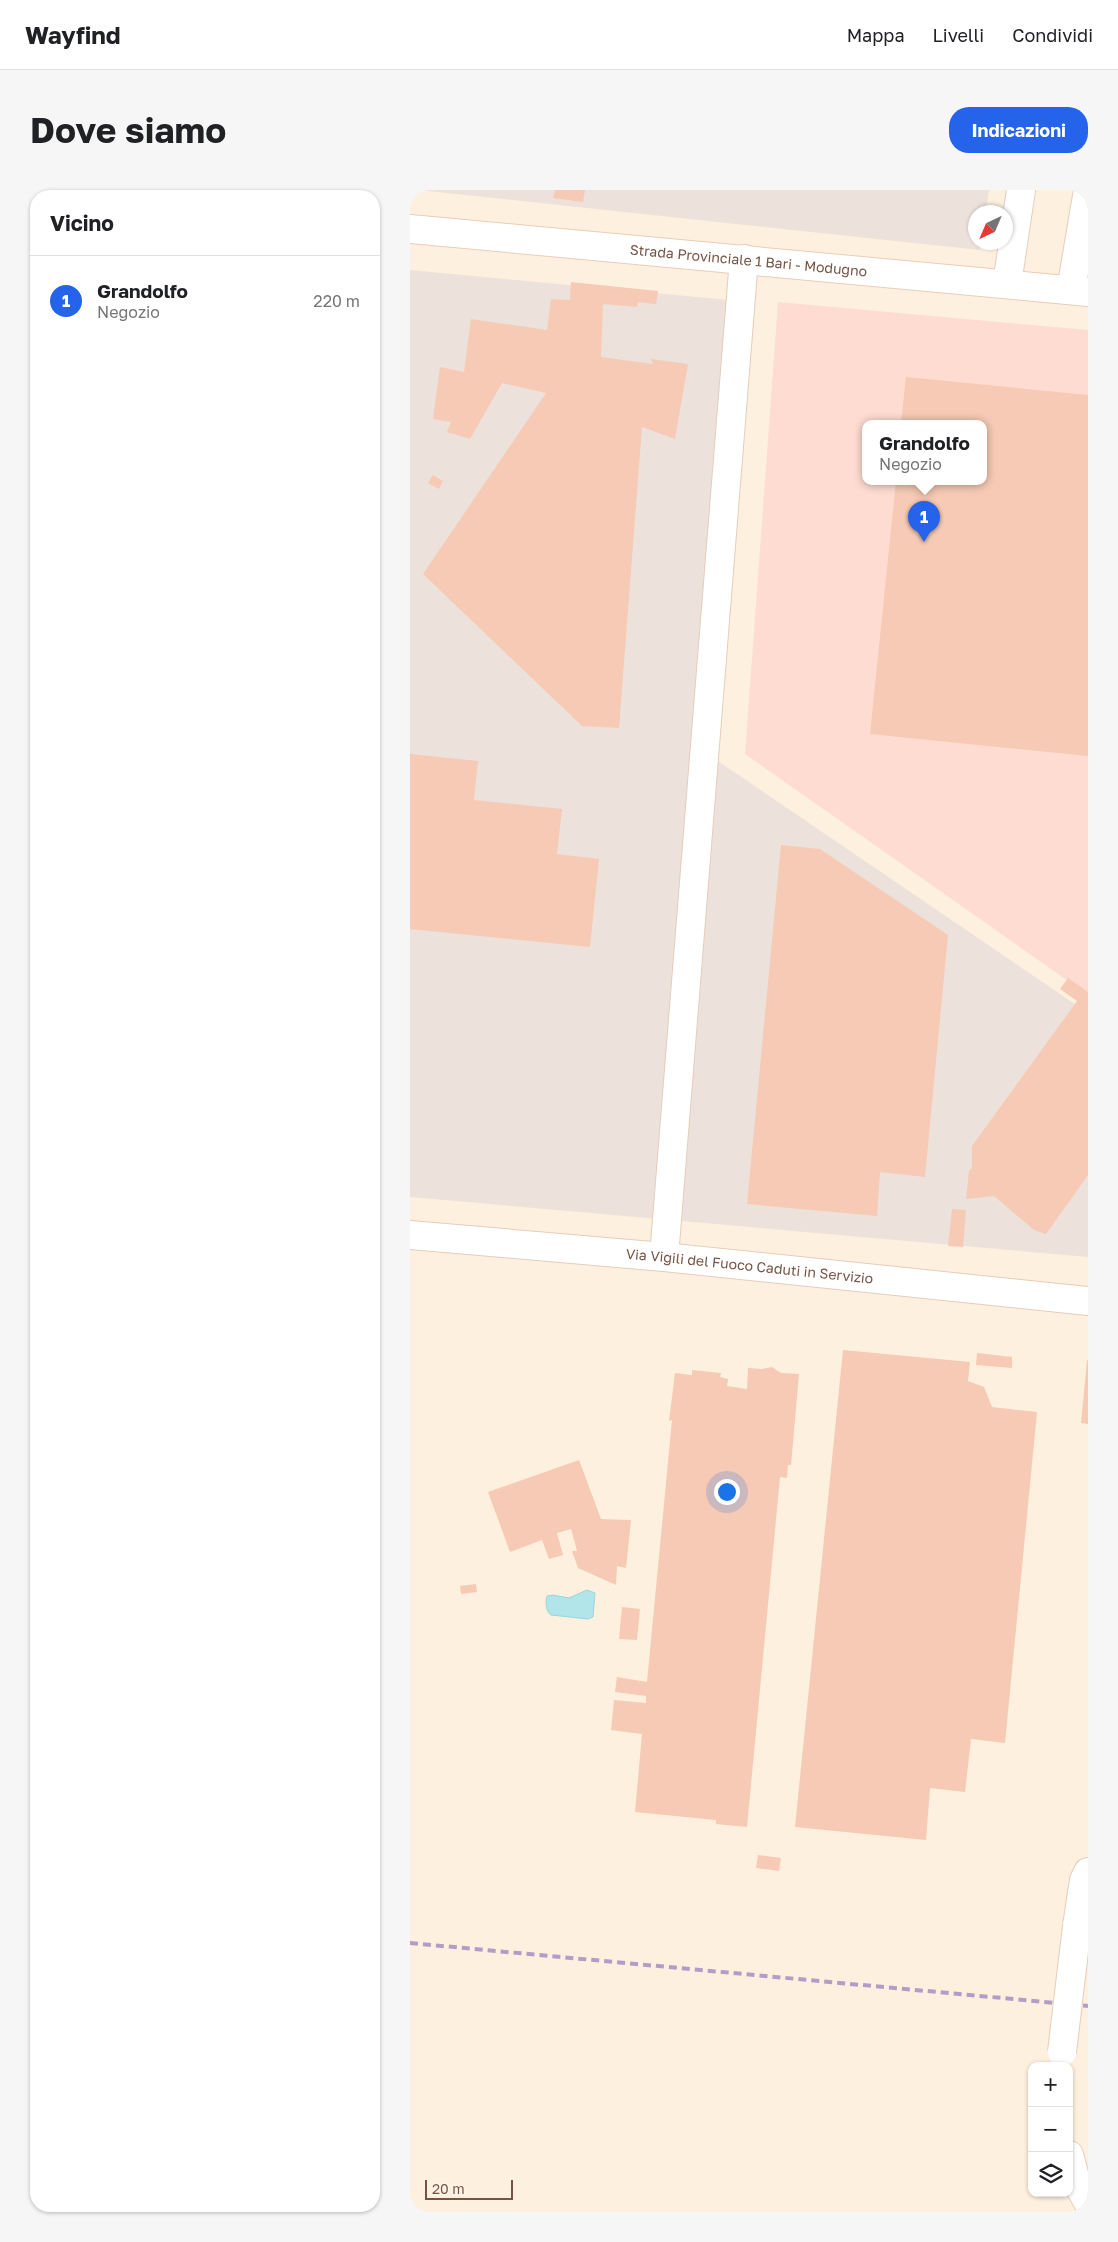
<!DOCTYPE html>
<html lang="it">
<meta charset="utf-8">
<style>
body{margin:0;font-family:"Golos Text",sans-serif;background:#f6f6f6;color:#202124}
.controls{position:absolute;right:15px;bottom:15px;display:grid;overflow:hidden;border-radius:10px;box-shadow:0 1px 4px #0004}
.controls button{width:45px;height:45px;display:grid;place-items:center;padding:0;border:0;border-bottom:1px solid #e0e0e0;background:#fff;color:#202124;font:25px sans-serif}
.compass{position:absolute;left:558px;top:15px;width:45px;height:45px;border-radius:50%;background:#fff;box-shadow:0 1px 4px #0004;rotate:224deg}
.scale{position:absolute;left:15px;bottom:12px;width:88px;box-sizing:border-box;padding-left:5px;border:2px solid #775344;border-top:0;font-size:14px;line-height:18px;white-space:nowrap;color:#775344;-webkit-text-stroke:4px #fff4e7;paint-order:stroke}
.you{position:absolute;left:316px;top:1301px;width:18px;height:18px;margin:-12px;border:4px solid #fff;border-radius:50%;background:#1a73e8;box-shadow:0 0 0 8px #1a73e833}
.badge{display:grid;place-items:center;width:32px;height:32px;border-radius:50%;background:#2563eb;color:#fff;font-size:16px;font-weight:700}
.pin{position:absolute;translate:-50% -41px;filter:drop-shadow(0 1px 2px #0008)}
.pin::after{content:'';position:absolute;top:26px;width:18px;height:15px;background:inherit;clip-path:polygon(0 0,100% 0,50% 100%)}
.popup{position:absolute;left:452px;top:230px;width:125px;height:65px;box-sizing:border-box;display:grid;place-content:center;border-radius:10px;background:#fff;filter:drop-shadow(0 1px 4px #0005);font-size:16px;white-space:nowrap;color:#757577}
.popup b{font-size:19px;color:#202124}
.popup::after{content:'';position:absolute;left:50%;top:100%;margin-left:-10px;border:10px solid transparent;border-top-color:#fff}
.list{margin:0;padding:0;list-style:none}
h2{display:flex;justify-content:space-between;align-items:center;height:65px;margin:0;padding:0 20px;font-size:21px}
h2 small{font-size:16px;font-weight:400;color:#757577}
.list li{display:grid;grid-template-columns:32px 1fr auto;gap:15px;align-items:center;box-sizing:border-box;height:90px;padding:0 20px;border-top:1px solid #e0e0e0}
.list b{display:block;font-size:19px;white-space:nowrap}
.list p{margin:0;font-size:16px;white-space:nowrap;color:#757577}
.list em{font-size:16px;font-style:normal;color:#757577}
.icon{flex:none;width:28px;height:28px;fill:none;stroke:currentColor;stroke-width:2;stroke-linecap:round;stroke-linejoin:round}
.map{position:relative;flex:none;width:678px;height:2022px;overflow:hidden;border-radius:20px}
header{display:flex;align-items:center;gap:30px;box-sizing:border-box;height:70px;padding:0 25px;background:#fff;border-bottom:1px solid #e0e0e0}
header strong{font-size:24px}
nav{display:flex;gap:28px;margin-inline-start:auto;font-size:18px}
.intro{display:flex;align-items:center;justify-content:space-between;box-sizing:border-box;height:120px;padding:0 30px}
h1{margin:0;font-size:35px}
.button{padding:12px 22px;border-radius:20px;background:#2563eb;color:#fff;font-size:18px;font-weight:700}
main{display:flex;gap:30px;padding:0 30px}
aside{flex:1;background:#fff;border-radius:20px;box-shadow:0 1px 4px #0004}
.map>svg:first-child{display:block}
</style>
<header>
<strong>Wayfind</strong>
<nav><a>Mappa</a><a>Livelli</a><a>Condividi</a></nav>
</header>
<div class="intro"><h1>Dove siamo</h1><a class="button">Indicazioni</a></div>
<main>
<aside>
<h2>Vicino<small></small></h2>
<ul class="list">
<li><span class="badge">1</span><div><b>Grandolfo</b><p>Negozio</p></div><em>220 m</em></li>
</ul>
</aside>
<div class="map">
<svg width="678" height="2022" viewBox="0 0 678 2022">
<rect width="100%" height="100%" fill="#fef0de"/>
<!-- commercial -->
<path fill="#ffdcd2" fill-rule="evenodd" d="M368,112L678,140V805L335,564ZM455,233H573V291H455Z"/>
<!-- industrial -->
<g fill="#ece2db">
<polygon points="9,0 579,0 576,22 566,22 566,52 571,53 570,60"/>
<polygon points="0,80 330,111 305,569 678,823 678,1067 0,1007"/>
</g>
<!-- water -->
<path fill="#b2e5e9" stroke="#97d6dc" d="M177,1400L185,1403L183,1427L178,1429L141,1425C136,1421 135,1412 137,1406L143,1405L159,1408Z"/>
<!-- building -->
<g fill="#f6cab4">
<polygon points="145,0 175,0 173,12 143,8"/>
<polygon points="161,92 248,101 246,114 228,112 227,117 193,114 191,167 243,174 241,169 278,174 265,249 232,237 209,538 172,536 13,384 136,203 92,193 60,249 37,242 41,232 23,229 30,177 54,182 61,129 137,140 141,109 160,110"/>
<polygon points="496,187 678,205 678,566 460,544 486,291 573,291 573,233 491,233"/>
<polygon points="23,285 33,291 29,299 18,293"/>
<polygon points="0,564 68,571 64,610 152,619 147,664 189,669 180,757 0,739"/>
<polygon points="371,655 410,659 538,745 515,987 470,982 467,1026 337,1014"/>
<polygon points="658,788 678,802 678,985 636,1044 624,1040 584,1006 556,1009 559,981 562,978 562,956 667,811 650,799"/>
<polygon points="542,1019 556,1020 553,1057 538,1056"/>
<polygon points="433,1160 560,1172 558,1191 574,1197 582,1217 627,1222 595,1553 561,1549 555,1602 520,1598 516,1650 385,1637"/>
<polygon points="567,1163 602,1167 602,1178 566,1175"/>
<polygon points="677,1170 678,1170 678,1234 671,1233"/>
<polygon points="362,1177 371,1183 389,1184 381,1275 378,1275 377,1288 370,1287 337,1637 306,1634 306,1630 225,1622 232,1544 201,1540 204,1510 236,1513 236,1506 205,1502 207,1487 237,1492 262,1230 259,1231 265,1183 282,1185 282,1180 311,1183 310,1187 318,1189 317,1196 337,1199 338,1178 352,1179"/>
<polygon points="169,1270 191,1329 221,1330 216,1378 207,1376 206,1395 168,1378 162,1361 167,1361 161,1339 147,1343 153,1365 139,1369 132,1350 100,1362 78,1302"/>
<polygon points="66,1394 67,1402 51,1404 50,1396"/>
<polygon points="212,1417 230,1419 227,1450 209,1449"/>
<polygon points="348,1665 371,1668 369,1681 346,1678"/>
</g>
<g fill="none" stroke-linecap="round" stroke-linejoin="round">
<defs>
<g id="street">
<polyline points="597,94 611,0"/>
<polyline points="661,100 678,0"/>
<path id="s1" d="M0,1045L254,1067L678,1111"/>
<polyline points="254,1067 334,69"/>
<polyline points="667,1736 674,1690 678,1682"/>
<polyline points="659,1965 666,1991 678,2012"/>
</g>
<g id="secondary">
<path id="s2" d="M0,39L678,102"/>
</g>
</defs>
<!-- street casing -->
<use href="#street" stroke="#e5cdbd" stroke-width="30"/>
<!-- secondary casing -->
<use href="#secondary" stroke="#ebcdb9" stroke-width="30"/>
<!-- street -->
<use href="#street" stroke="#fff" stroke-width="28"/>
<!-- secondary -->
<use href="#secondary" stroke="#fff" stroke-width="28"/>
<!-- rail -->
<polyline stroke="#b19dc8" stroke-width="4" stroke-dasharray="8 5" stroke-linecap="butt" points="0,1753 678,1816"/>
<defs>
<polyline id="street-bridge" points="652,1862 667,1736"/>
</defs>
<!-- street-bridge casing -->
<use href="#street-bridge" stroke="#e5cdbd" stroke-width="30" stroke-linecap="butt"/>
<!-- street-bridge -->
<use href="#street-bridge" stroke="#fff" stroke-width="28"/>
</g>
<g text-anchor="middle" stroke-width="4" stroke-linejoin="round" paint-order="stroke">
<!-- street labels -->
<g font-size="14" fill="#775344" stroke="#fff4e7">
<text dy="5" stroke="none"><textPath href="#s2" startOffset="340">Strada Provinciale 1 Bari - Modugno</textPath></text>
<text dy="5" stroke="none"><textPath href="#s1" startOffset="341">Via Vigili del Fuoco Caduti in Servizio</textPath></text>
</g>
</g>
</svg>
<div class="controls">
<button>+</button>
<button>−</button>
<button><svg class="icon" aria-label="layers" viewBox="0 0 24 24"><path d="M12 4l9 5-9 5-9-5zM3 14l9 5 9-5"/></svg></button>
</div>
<svg class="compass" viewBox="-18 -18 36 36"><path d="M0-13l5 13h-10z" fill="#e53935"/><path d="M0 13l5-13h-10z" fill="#757577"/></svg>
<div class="scale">20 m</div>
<div class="you"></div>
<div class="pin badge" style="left:514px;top:352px">1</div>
<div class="popup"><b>Grandolfo</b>Negozio</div>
</div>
</main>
